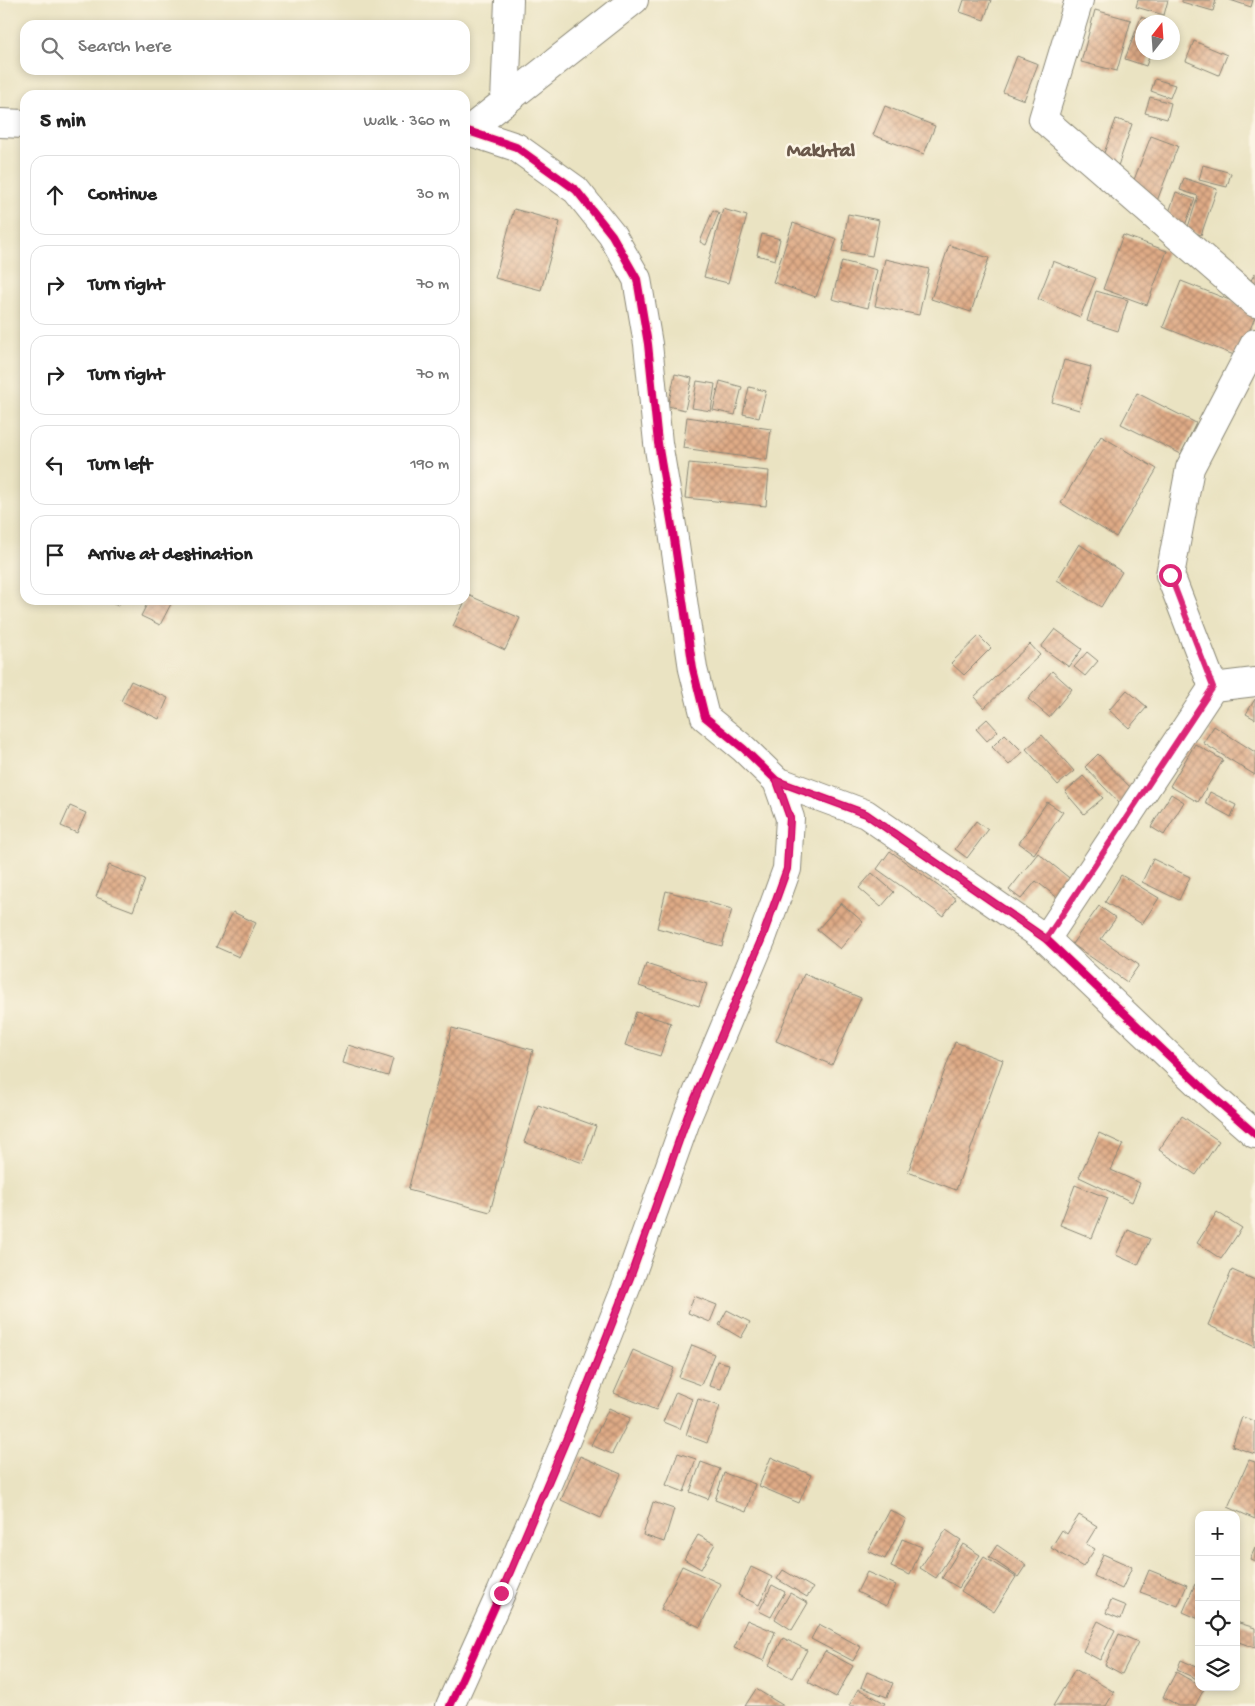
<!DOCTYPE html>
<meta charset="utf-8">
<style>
body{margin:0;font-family:"Gochi Hand",sans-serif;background:#f6f6f6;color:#222}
.controls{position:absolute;right:15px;bottom:15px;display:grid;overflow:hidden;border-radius:10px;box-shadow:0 2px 8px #0003}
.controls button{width:45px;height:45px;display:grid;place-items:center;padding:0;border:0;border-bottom:1px solid #e0e0e0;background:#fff;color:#222;font:25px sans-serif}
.compass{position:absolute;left:1135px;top:15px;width:45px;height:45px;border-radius:50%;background:#fff;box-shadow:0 2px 8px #0003;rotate:17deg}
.stop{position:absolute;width:15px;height:15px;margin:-11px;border:4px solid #db2777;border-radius:50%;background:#fff}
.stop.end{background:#db2777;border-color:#fff;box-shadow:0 1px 5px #0008}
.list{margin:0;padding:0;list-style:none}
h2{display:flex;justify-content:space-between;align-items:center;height:65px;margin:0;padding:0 20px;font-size:21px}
h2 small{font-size:16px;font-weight:400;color:#767676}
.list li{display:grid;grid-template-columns:32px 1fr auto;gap:15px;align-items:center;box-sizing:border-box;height:80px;margin:0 10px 10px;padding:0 10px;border:1px solid #e0e0e0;border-radius:15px}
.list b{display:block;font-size:19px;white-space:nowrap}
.list em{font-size:16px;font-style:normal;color:#767676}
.icon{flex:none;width:28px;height:28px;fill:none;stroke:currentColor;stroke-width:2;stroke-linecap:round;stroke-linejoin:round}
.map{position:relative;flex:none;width:1255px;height:1706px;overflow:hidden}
.search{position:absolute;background:#fff;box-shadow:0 2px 8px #0003;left:20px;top:20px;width:450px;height:55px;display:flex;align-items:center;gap:12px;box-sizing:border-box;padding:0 18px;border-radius:15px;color:#767676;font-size:19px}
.panel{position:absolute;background:#fff;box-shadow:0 2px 8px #0003;left:20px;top:90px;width:450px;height:515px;border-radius:15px}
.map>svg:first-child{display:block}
</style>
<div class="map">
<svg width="1255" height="1706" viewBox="0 0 1255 1706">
<defs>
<pattern id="building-cross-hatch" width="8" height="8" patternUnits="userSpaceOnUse" patternTransform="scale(1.25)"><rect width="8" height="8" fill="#dfab86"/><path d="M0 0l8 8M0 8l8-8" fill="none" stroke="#b58b6e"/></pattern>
</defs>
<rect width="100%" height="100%" fill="#fcf5e5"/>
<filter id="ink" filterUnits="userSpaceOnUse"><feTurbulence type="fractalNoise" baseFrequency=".02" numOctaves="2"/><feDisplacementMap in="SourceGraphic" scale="10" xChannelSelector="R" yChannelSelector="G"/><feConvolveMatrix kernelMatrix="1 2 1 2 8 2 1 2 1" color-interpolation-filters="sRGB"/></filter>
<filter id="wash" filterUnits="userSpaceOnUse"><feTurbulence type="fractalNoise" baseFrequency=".0096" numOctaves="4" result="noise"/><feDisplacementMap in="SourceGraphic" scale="20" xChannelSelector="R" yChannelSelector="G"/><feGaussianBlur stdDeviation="1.12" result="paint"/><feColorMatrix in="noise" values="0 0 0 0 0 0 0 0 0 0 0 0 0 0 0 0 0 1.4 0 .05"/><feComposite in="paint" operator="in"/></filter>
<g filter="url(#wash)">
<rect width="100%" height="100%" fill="#eae3c2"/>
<g id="blocks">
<!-- building -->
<g fill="url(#building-cross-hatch)">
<polygon points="964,0 991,0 984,20 960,12"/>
<polygon points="1138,0 1168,0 1164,15 1136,7"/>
<polygon points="1182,0 1216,0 1213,11 1182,2"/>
<polygon points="1230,0 1253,0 1251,7"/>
<polygon points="1095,10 1131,20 1117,71 1081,62"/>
<polygon points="1141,17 1155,22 1142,22 1142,52 1151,52 1146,66 1125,59"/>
<polygon points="1194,41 1227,55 1219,75 1186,61"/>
<polygon points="1017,56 1038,64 1024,100 1003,92"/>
<polygon points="1155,79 1175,85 1170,98 1151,91"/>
<polygon points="1150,97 1171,103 1167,119 1145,113"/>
<polygon points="885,106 935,126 924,154 873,135"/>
<polygon points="1116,119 1132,124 1116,172 1099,167"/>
<polygon points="1151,136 1178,146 1157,201 1130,190"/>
<polygon points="1203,165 1231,173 1227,187 1199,180"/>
<polygon points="1184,178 1217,189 1201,235 1187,230 1198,196 1180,190"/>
<polygon points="1176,192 1195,199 1184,228 1166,221"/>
<polygon points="514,209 560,222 541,290 495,278"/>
<polygon points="723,209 747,216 728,283 704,277"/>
<polygon points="713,210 719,213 706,245 700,242"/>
<polygon points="848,214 879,220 872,256 842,251"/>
<polygon points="793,223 837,239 816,297 773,282"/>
<polygon points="762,234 780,239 775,260 757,255"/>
<polygon points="1123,235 1167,251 1147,305 1103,289"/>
<polygon points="949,245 989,258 971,312 931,299"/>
<polygon points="885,259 929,269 919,315 875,306"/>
<polygon points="842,261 877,270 868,308 832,299"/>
<polygon points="1053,261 1096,278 1080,317 1038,299"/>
<polygon points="1255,273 1255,287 1249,284"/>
<polygon points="1181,281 1255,310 1255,317 1239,357 1163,327"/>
<polygon points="1096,291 1128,300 1118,331 1087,321"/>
<polygon points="1064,360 1091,367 1079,410 1052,402"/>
<polygon points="675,374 692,378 685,410 668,406"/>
<polygon points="697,381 715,384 711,411 692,408"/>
<polygon points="720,381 742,387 735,415 713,410"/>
<polygon points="749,387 766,391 759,418 743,414"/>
<polygon points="1137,393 1196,423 1181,454 1121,424"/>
<polygon points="687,417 771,429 767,460 683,448"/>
<polygon points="1101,436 1157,469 1116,537 1061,503"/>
<polygon points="689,463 769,471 766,506 685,498"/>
<polygon points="1079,544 1122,572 1101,607 1057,580"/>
<polygon points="468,595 520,618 505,650 453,626"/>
<polygon points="105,600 121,600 118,606"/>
<polygon points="149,600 173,600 160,625 141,616"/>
<polygon points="1055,629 1082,649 1069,667 1041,647"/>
<polygon points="979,636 991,648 964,675 951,663"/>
<polygon points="1030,644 1040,655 984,708 974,697"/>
<polygon points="1087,652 1098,661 1085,676 1074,667"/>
<polygon points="1052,671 1072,689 1049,717 1028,699"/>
<polygon points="131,681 168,698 159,719 121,701"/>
<polygon points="1127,690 1147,707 1129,728 1109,710"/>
<polygon points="1255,699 1255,719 1246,714"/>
<polygon points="987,719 998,731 987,741 976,729"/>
<polygon points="1214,726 1255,752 1255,775 1203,743"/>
<polygon points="1005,734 1023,752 1009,765 992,747"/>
<polygon points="1042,735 1074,771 1058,785 1026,749"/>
<polygon points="1195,744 1223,760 1198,802 1170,786"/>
<polygon points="1098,754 1134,791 1120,804 1085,767"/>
<polygon points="1083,776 1103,798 1084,814 1065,792"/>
<polygon points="1210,792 1236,805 1231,817 1205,803"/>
<polygon points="1171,794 1184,802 1164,835 1151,827"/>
<polygon points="1047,802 1063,812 1034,854 1019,843"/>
<polygon points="70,806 86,813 77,833 61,826"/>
<polygon points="976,821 988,830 967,858 955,849"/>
<polygon points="890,851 956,899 943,916 877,869"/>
<polygon points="1038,853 1073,881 1059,899 1036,881 1021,899 1009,890"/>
<polygon points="1153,859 1190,877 1179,900 1142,882"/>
<polygon points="109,865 145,880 133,911 96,897"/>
<polygon points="872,873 894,892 881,907 859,888"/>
<polygon points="1121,875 1159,898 1142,924 1105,902"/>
<polygon points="666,891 732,909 722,946 657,928"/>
<polygon points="841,903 863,922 840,949 817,930"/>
<polygon points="1099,906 1116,918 1101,939 1139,965 1127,982 1072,944"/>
<polygon points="233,912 256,923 239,957 216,947"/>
<polygon points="646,964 707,984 699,1006 639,986"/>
<polygon points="804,974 861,998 832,1065 776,1041"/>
<polygon points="636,1012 671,1023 660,1056 625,1045"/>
<polygon points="452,1028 533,1050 490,1212 408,1190"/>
<polygon points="955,1042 1003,1060 956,1190 908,1172"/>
<polygon points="348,1045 393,1059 388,1076 343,1063"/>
<polygon points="538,1105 596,1126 583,1163 524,1142"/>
<polygon points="1182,1116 1219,1141 1196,1175 1159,1150"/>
<polygon points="1099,1133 1123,1144 1111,1170 1140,1183 1132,1202 1079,1177"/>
<polygon points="1075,1185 1108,1198 1092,1238 1060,1225"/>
<polygon points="1217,1212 1242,1228 1221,1259 1197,1243"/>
<polygon points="1128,1230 1150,1239 1138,1265 1116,1255"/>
<polygon points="1232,1270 1255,1280 1255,1347 1208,1325"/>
<polygon points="694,1296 717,1305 710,1322 688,1313"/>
<polygon points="727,1310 750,1322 741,1338 719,1325"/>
<polygon points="692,1345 714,1354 701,1385 679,1377"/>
<polygon points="633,1350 674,1368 656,1410 614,1393"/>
<polygon points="717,1361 729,1364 721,1389 709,1386"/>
<polygon points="676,1392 692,1399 680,1429 663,1422"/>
<polygon points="698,1399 720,1406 707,1443 686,1435"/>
<polygon points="609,1408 630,1418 612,1454 591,1445"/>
<polygon points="1242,1417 1255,1421 1255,1454 1232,1446"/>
<polygon points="678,1453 696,1459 684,1492 666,1485"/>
<polygon points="580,1456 621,1474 601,1518 561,1500"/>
<polygon points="771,1457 811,1475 799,1503 759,1486"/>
<polygon points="1249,1460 1255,1462 1255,1519 1228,1507"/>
<polygon points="701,1462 720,1469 708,1499 690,1492"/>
<polygon points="724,1473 755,1484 746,1512 715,1500"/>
<polygon points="653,1502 674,1509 664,1542 643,1535"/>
<polygon points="890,1510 906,1519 885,1559 868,1551"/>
<polygon points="1079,1515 1097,1526 1086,1544 1095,1549 1083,1567 1051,1548 1062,1530 1067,1534"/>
<polygon points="946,1530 961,1540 936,1578 920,1568"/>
<polygon points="698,1535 715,1544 701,1569 684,1559"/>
<polygon points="902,1539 922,1547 910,1575 891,1567"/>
<polygon points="963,1544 980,1555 959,1588 942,1578"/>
<polygon points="997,1545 1026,1565 1018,1577 989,1557"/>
<polygon points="1255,1548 1255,1561 1250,1559"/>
<polygon points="1103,1554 1132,1567 1122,1589 1094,1576"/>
<polygon points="984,1557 1016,1577 994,1612 961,1591"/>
<polygon points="682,1566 721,1584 700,1627 661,1609"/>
<polygon points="751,1567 772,1577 759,1605 738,1595"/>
<polygon points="783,1570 813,1588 807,1597 777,1579"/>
<polygon points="1149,1570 1187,1585 1178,1606 1140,1592"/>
<polygon points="867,1572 896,1585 886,1606 857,1592"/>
<polygon points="1195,1584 1199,1586 1199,1619 1183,1612"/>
<polygon points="772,1585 785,1592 771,1617 759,1611"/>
<polygon points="790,1593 808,1603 792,1630 775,1619"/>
<polygon points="1111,1600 1126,1606 1121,1619 1106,1613"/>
<polygon points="747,1620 775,1632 764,1661 734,1648"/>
<polygon points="1098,1621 1115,1630 1100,1660 1083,1651"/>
<polygon points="1236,1622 1255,1628 1255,1648 1236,1641"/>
<polygon points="819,1624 861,1647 853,1661 811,1639"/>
<polygon points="1119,1634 1138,1642 1122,1674 1105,1665"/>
<polygon points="783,1638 807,1650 792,1678 769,1665"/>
<polygon points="825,1651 853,1666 836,1697 808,1682"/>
<polygon points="1181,1660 1199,1668 1199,1680 1177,1670"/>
<polygon points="1075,1669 1114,1692 1106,1706 1053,1706"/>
<polygon points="867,1672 893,1683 887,1697 861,1687"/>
<polygon points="1176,1672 1199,1685 1199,1687 1205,1687 1195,1706 1179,1706 1163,1697"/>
<polygon points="756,1689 784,1706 745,1706"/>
<polygon points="858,1689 885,1703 883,1706 849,1706"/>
</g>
</g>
</g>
<g filter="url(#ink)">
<use href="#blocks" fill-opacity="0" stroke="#8a8776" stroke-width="1"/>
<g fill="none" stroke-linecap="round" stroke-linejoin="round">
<defs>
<g id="minor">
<polyline points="1079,0 1043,119 1255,303"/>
<polyline points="505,102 509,0"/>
<polyline points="0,123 25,124"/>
<polyline points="469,130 634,0"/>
<polyline points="1213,687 1170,575 1190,468 1255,343"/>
<polyline points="777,781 866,814 1046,939 1206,1091 1255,1134"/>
<polyline points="1046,939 1213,687 1255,682"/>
<polyline points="450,1706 501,1593 566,1440 631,1275 688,1115 762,938 787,869 790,818 777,781 744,749 705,717 693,669 673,532 658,443 648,344 637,279 612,235 576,190 516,147 465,130"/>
</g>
</defs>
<!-- minor casing -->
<use href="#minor" stroke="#8a8776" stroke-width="30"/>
<!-- minor -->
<use href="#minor" stroke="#fff" stroke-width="28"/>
<defs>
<g id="cycleway">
<polyline points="777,781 866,814 1046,939 1206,1091 1255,1134"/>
<polyline points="450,1706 501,1593 566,1440 631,1275 688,1115 762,938 787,869 790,818 777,781 744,749 705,717 693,669 673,532 658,443 648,344 637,279 612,235 576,190 516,147 465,130"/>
</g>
</defs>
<!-- cycleway casing -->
<use href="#cycleway" stroke="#fcf5e5" stroke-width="11"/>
<!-- cycleway -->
<use href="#cycleway" stroke="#d6006c" stroke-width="8"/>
</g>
</g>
<g fill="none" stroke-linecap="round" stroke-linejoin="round" filter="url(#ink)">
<!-- route -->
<polyline stroke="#db2777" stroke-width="6" points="501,1593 566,1440 631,1276 688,1116 762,938 787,869 790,818 777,781 866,814 1046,939 1213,687 1170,575"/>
</g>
<g text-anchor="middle" stroke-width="5" stroke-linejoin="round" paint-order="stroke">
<!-- district labels -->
<g font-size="20" font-weight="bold" fill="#6a584b" stroke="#fcf5e5">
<text x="821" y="156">Makhtal</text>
</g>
</g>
</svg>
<div class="controls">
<button>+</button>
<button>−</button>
<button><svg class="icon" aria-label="locate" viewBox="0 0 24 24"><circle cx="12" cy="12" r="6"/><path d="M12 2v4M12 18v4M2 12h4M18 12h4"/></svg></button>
<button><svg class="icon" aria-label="layers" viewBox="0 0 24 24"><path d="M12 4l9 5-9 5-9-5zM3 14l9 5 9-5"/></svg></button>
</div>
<svg class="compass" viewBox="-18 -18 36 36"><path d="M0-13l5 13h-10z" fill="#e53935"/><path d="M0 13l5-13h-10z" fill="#767676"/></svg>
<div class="stop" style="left:1170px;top:575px"></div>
<div class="stop end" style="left:501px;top:1593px"></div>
<div class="search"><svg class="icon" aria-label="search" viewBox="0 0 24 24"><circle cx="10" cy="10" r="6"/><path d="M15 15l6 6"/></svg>Search here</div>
<section class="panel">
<h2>5 min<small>Walk · 360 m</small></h2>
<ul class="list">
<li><svg class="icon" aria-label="ahead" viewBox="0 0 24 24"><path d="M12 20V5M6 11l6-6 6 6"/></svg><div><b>Continue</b></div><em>30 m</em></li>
<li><svg class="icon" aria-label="right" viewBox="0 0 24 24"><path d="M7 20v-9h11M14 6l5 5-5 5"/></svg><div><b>Turn right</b></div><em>70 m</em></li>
<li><svg class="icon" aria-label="right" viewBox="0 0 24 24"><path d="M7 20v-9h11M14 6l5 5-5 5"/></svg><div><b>Turn right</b></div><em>70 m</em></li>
<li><svg class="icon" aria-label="left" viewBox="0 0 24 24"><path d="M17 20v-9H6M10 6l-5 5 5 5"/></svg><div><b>Turn left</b></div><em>190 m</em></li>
<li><svg class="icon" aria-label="arrive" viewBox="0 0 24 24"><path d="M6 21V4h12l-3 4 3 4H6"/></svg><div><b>Arrive at destination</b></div></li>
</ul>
</section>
</div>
